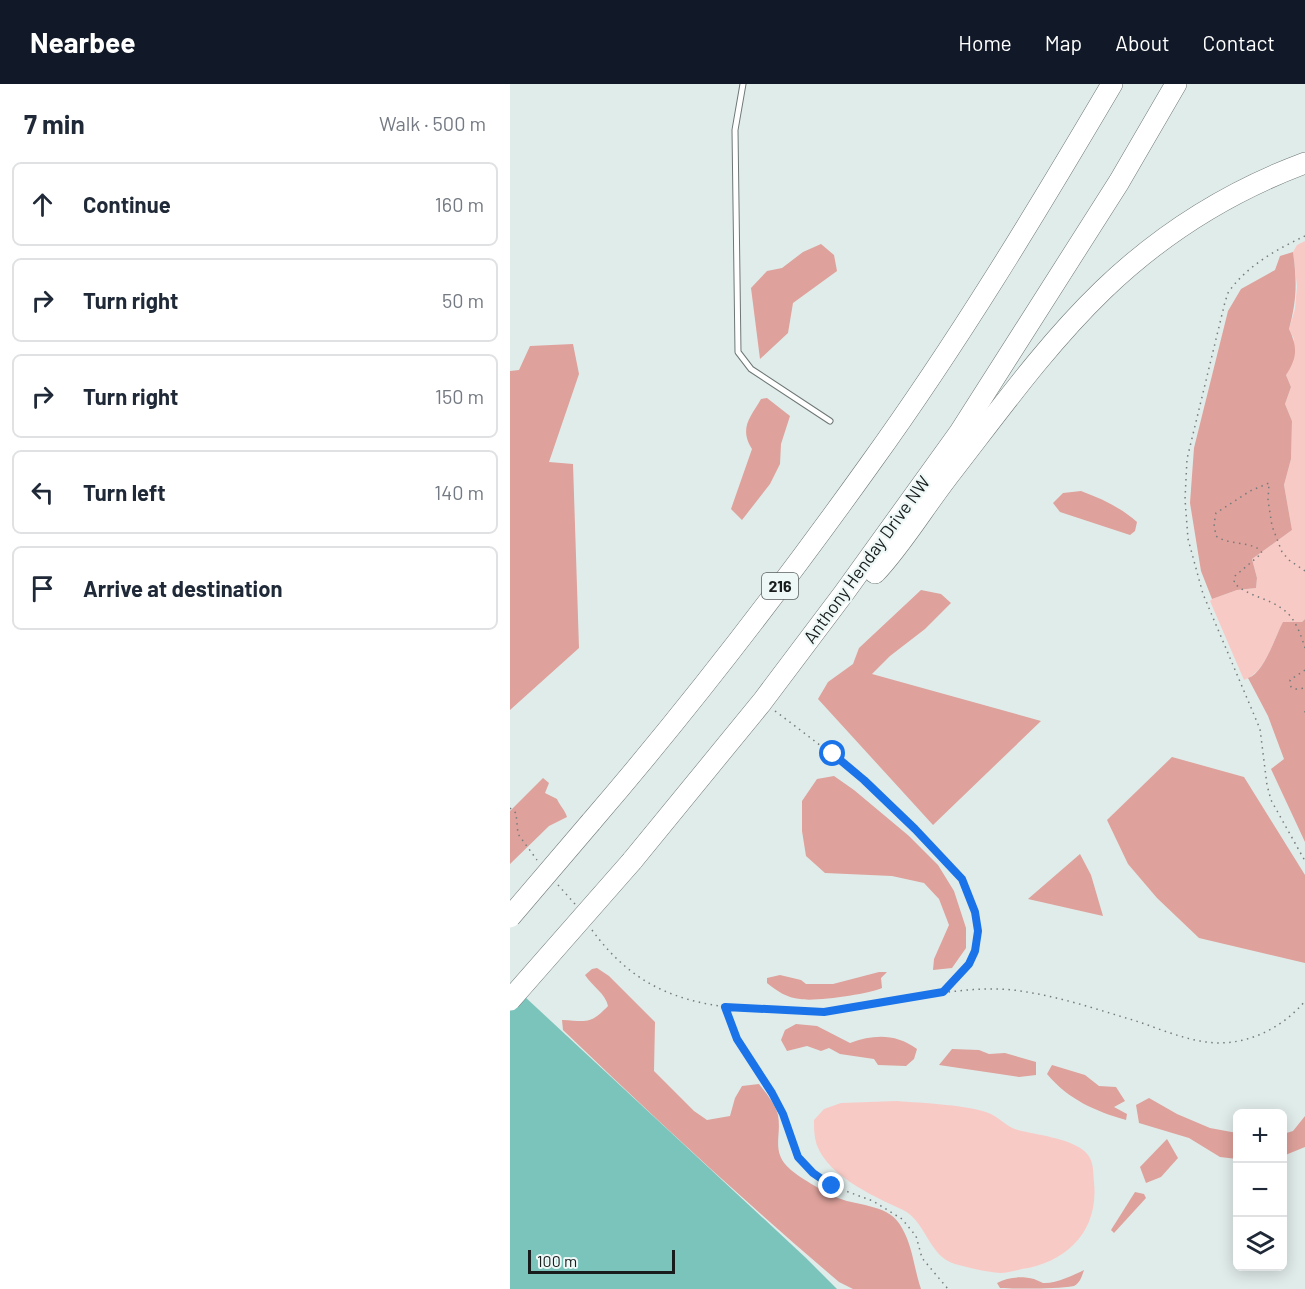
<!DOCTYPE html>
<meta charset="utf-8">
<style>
body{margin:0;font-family:Barlow,sans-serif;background:#f2f2f3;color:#1f2937}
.controls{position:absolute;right:18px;bottom:18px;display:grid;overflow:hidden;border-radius:9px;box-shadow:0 3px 15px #0003}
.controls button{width:54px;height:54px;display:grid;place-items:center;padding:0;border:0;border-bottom:2px solid #e0e1e3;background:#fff;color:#1f2937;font:30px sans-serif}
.scale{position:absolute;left:18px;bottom:15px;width:147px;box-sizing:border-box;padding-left:6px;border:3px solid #181c1c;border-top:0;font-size:16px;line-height:21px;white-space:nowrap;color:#181c1c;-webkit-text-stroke:4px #eef9f7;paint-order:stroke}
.stop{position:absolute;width:18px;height:18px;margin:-14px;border:4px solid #1a73e8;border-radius:50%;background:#fff}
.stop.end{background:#1a73e8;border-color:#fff;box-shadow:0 2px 6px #0008}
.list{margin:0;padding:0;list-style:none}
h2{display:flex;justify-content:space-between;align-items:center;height:78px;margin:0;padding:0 24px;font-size:26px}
h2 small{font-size:20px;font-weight:400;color:#747a83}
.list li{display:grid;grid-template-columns:39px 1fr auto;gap:18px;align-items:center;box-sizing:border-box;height:84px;margin:0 12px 12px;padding:0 12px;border:2px solid #e0e1e3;border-radius:9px}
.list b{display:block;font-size:22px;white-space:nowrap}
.list em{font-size:20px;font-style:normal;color:#747a83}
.icon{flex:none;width:33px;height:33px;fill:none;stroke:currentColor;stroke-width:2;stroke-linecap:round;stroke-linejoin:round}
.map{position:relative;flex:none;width:795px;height:1205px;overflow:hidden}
header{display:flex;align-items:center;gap:36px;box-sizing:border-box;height:84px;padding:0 30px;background:#111827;color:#fff}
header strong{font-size:28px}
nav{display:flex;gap:33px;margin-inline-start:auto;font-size:21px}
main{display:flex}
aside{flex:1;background:#fff}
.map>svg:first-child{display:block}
</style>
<header>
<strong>Nearbee</strong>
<nav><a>Home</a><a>Map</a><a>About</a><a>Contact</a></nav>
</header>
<main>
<aside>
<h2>7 min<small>Walk · 500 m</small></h2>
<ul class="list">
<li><svg class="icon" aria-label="ahead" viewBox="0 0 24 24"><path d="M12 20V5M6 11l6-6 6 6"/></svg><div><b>Continue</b></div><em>160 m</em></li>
<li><svg class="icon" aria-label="right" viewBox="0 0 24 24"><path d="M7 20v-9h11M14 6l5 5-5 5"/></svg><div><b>Turn right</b></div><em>50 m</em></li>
<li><svg class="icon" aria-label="right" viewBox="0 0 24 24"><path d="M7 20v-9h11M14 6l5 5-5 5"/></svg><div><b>Turn right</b></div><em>150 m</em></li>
<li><svg class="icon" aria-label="left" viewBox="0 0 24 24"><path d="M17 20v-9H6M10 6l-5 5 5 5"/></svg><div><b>Turn left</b></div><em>140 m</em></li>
<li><svg class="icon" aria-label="arrive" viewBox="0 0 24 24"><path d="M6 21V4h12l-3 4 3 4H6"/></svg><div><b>Arrive at destination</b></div></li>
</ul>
</aside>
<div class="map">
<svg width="795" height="1205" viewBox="0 0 795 1205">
<rect width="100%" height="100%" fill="#e0ecea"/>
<!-- green -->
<g fill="#f8cac6">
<path d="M795,157V535L792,538L773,539C762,558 756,588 734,596L700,517L702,515L727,506L746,504L747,494L742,475L782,446L774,401L781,375L782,337L775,320L781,303L776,291L784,255L779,245L785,225L787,202L783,168L787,161Z"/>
<path d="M387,1017C410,1019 463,1021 481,1030C491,1035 497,1043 508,1046C527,1051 558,1054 573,1066C584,1074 583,1086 584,1098C589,1147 557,1178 512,1185C505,1187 497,1189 490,1189C476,1188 459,1184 445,1180C419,1173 416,1137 393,1126C363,1112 311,1089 305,1054C304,1048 304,1041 304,1036L314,1025L331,1019Z"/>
</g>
<!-- forest -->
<g fill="#dea19b">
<polygon points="311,160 324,171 327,187 283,219 278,249 250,275 241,204 257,187 272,184 293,168"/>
<path d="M783,168C787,198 787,215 779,245C788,264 787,274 776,291L781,303L775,320L782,337L781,375L774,401L782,446L742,475L747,494L746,504L727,506L702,515L691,487L680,419L684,364L718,227L731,205L765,186L770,172Z"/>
<polygon points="63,260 69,290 39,378 63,380 69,564 0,626 0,287 9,286 20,262"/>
<path d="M257,314L280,332L271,360L270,380L260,400L232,436L221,425L242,365C229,344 240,334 251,315Z"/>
<path d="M571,407C592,415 610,423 627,438L625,447L620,451L550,428L543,419L553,409Z"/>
<polygon points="411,506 431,510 441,519 415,545 380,572 362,590 531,637 423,741 308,615 318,598 343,580 349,564"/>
<path d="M795,535V758L761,685L774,675L758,632L738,594C754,589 765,553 773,538H792Z"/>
<polygon points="662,673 734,693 795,791 795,879 689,854 647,814 618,780 597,736"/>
<polygon points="324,692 344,706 399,752 428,781 444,807 456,844 456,864 442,884 423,886 424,875 439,841 429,815 414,799 382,792 315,789 296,772 292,747 292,717 307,695"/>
<path d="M33,694L39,699L35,709L47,715C50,722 55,726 57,733L39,742L0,780V727Z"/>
<polygon points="570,770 581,791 593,832 518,815"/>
<path d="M87,884L99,892L145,938L144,987L184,1027L197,1036L220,1032L225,1014L232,1002L249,1000C256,1009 265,1020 268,1031C272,1053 260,1068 281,1086C290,1094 318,1110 328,1114C351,1123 380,1120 392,1144C403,1163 404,1185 411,1205H343L329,1198C234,1117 143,1033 53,946L52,936C77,937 80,941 98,922C96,910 82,902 75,891L82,885Z"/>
<path d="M369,888H377L371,894L372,904C359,910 305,918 290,915C277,914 267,907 257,899V894L270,891L291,896L296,900H323Z"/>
<path d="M286,940L307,942L340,959C365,950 386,950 407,965L404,975L396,982L368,981L364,975L330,970L319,964L311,967L297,962L277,967L271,956L275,946Z"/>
<polygon points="442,965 469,966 479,970 495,969 526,978 526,991 509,993 429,981"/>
<path d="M542,981L575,991L589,1002L606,1003L615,1017L604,1023L617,1030L616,1036C585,1027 559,1016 537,990Z"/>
<polygon points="639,1014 667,1030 700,1044 727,1049 727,1075 710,1073 679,1054 629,1039 626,1021"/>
<polygon points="795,1032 795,1063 773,1072 773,1050 783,1047"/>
<polygon points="657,1055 668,1074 651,1093 636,1099 630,1083"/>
<polygon points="625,1108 634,1110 636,1114 604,1149 601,1146"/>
<path d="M574,1186C572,1192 570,1199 564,1202C546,1205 510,1205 490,1204L487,1199C498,1193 511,1192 524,1195C527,1196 530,1198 533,1199C545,1200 564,1191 574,1186Z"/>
</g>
<!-- water -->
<polygon fill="#7bc4bc" points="0,899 296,1174 327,1205 0,1205"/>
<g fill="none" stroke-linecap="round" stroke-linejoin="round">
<defs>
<polyline id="service" points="233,0 225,46 228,268 241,285 320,337"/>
<g id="motorway">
<path d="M365,489C390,463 413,425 436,395C486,331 534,263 593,206C650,151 720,107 795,79"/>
<path d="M81,738C180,623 272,503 360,380C448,258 526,129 602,0"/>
<polyline points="122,777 252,618 334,509 450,348 609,98 666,0"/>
</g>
</defs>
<!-- service casing -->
<use href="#service" stroke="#6d7775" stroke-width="7"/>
<!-- motorway casing -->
<use href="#motorway" stroke="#6d7775" stroke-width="22"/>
<!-- path -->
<g stroke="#757c7b" stroke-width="1.5" stroke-dasharray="1.5 4.5" stroke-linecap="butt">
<path d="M795,152C767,165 735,183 718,209L715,218L677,375L675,415L678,455L693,510L750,645L757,701L761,716L795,777"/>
<path d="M795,487L779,476L772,468L762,442L758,416L759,399L740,407L706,429L704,440L706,452C719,462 746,457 752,469L725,492L724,499C739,513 759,514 774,526C785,534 791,551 795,564"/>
<polyline points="795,586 780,596 781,603 786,605 795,604"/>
<path d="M265,627C320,668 374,710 420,761C430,772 443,782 451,794C460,808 468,830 468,846C469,873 451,890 434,908"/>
<polyline points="795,627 795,632"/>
<polyline points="0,724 6,729 8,750 27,776"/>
<polyline points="48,801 65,820"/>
<path d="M82,846C127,908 179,922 251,926C272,927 294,929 314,928C377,923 439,900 503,906C545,911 586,925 626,937C647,944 668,953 690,957C730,965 770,947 795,917"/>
<polyline points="215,924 227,955 262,1009 273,1030 288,1073 303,1089 322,1102 363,1117 392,1135 406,1152 412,1174 438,1205"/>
</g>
<!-- service -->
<use href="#service" stroke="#fff" stroke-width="5"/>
<!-- motorway -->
<use href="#motorway" stroke="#fff" stroke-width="21"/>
<defs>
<g id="motorway-bridge">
<polyline points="0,833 81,738"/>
<polyline points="0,916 122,777"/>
</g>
</defs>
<!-- motorway-bridge casing -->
<use href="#motorway-bridge" stroke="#6d7775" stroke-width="22" stroke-linecap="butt"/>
<!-- motorway-bridge -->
<use href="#motorway-bridge" stroke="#fff" stroke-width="21"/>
</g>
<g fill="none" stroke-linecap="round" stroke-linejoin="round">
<!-- route -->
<polyline stroke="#1a73e8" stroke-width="8" points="322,1102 303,1089 288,1073 273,1030 262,1009 227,955 215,923 314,928 433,908 459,880 465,867 468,847 465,828 452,795 405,745 354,696 323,670"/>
</g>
<g text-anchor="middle" stroke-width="4.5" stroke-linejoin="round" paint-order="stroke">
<!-- shield labels -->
<rect fill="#eef9f7" stroke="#585e5e" stroke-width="1.5" x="252" y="489" width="36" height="26" rx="4.5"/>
<g font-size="16" font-weight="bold" fill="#181c1c">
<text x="270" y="508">216</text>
</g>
<!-- street labels -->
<g font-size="18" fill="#181c1c" stroke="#eef9f7">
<text transform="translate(357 476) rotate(-54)" y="6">Anthony Henday Drive NW</text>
</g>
</g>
</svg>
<div class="controls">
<button>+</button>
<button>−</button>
<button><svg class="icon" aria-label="layers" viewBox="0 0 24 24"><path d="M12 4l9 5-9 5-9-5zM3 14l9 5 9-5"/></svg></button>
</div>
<div class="scale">100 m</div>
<div class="stop" style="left:323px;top:670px"></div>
<div class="stop end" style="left:322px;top:1102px"></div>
</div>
</main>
